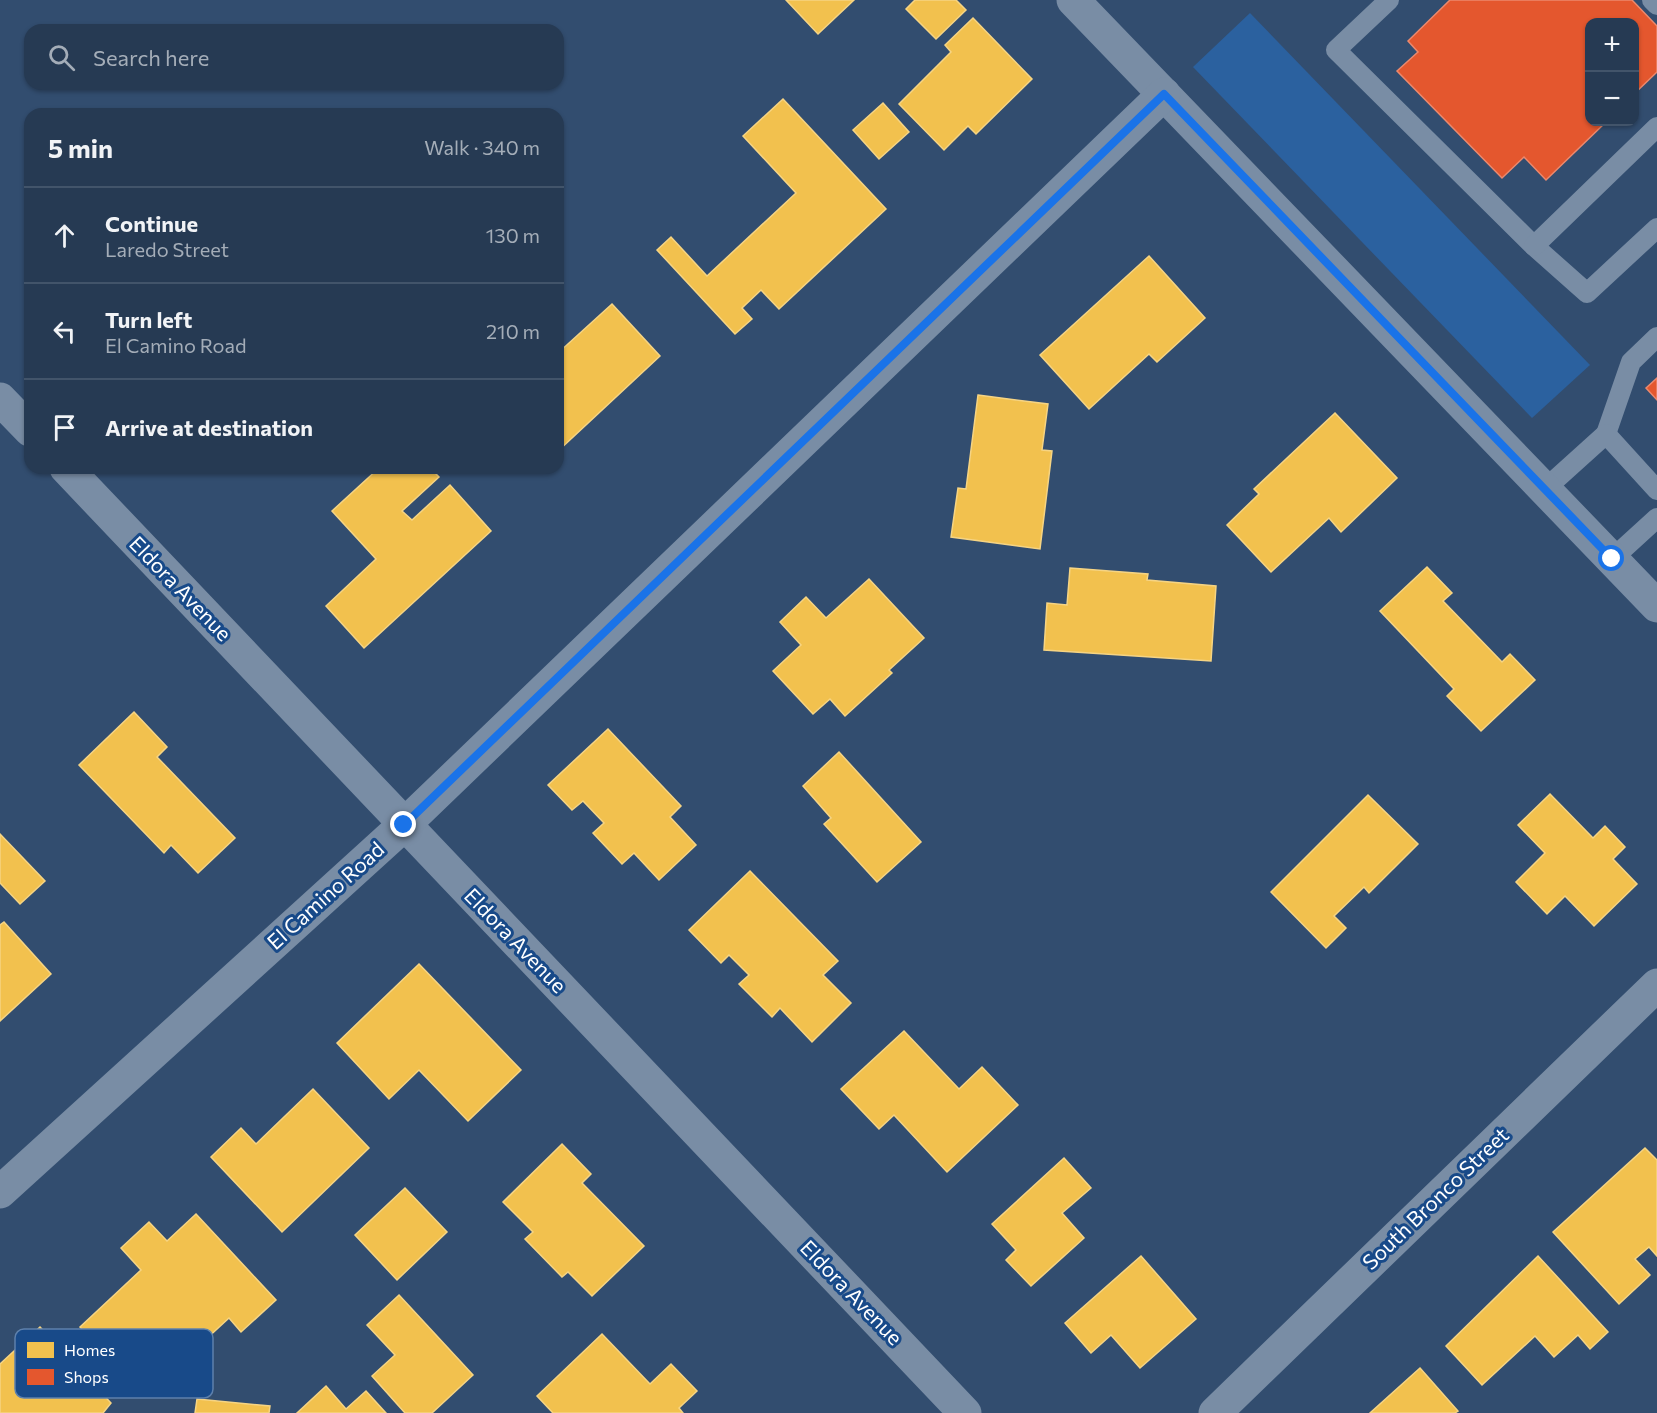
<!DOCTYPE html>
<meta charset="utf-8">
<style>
body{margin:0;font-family:Commissioner,sans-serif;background:#2e415a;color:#f1f3f6}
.controls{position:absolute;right:18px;top:18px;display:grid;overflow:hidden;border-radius:12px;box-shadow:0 2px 4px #0004}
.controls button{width:54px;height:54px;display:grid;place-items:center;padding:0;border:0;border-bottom:2px solid #42546a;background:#263a53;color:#f1f3f6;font:30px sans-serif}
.stop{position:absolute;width:18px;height:18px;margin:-14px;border:4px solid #1a73e8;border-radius:50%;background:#fff}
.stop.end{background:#1a73e8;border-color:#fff;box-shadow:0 2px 6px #0008}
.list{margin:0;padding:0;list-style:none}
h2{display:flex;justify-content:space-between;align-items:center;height:78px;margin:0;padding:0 24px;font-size:26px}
h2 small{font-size:20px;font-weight:400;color:#a4adb8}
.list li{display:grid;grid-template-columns:39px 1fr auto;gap:18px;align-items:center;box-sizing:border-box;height:96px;padding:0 24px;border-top:2px solid #42546a}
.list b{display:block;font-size:22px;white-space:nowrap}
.list p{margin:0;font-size:20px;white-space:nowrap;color:#a4adb8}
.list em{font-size:20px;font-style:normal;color:#a4adb8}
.icon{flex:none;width:33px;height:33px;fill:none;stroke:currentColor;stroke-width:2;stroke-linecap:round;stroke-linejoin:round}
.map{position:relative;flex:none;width:1657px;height:1413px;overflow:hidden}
.search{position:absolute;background:#263a53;box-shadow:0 2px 4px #0004;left:24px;top:24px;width:540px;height:66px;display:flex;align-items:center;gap:15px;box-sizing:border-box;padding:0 21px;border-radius:18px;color:#a4adb8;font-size:22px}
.panel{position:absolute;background:#263a53;box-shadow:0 2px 4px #0004;left:24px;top:108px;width:540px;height:366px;border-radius:18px}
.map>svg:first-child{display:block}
</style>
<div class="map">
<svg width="1657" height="1413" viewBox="0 0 1657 1413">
<rect width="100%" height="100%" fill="#324d6f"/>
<!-- garden -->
<polygon fill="#2b619f" points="1250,13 1590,365 1532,418 1193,67"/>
<!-- homes -->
<g fill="#f2c14e" stroke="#f6d483" stroke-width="1.5">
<polygon points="786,0 854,0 818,34"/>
<polygon points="915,0 956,0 966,10 936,39 906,9"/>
<polygon points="973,18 1032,79 976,134 968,126 944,150 899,104 951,52 945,45"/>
<polygon points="783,99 886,209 779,309 761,290 742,308 752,319 735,334 657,250 671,237 707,276 796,193 743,136"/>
<polygon points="883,103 909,132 879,159 853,130"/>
<polygon points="1149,256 1205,318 1157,362 1149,354 1089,409 1040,355"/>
<polygon points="612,304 660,356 558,451 558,353"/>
<polygon points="978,395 1048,404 1042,450 1052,451 1040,549 951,537 958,488 966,489"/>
<polygon points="1335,413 1397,478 1341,532 1329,518 1271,572 1227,525 1259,494 1254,489"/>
<polygon points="379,468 430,468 439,477 402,511 412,520 450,485 491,531 364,648 326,606 376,559 332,511"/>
<polygon points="1427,567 1452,593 1443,601 1502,662 1510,654 1535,680 1481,731 1447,696 1454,689 1380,611"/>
<polygon points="1070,568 1148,574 1147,580 1216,586 1211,661 1044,650 1047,603 1067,605"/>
<polygon points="869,579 924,638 889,670 892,673 845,716 830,699 813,714 773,671 801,645 780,622 806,597 826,618"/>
<polygon points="134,712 167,747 157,757 235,838 198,873 171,845 164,853 79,765"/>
<polygon points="608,729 681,806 670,817 696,845 659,880 634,853 622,864 593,833 604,823 583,801 572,810 548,785"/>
<polygon points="839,752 921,842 877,882 824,824 831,818 803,786"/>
<polygon points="1550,794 1593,838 1605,826 1625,847 1613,859 1637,884 1594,926 1565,896 1547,914 1516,882 1545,853 1518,825"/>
<polygon points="1368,795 1418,844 1369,893 1364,887 1334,916 1346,928 1326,948 1271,892"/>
<polygon points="0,834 45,881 20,904 0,883"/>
<polygon points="750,871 838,961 823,975 851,1003 812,1042 780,1008 772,1017 739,984 749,975 729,955 721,963 689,930"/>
<polygon points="4,922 51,974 0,1021 0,925"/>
<polygon points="419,964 521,1070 468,1121 419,1070 389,1099 337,1043"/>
<polygon points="904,1031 959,1089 982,1067 1018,1105 947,1172 894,1115 879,1129 841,1089"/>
<polygon points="313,1089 369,1148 282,1232 211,1157 241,1128 256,1144"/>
<polygon points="562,1144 591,1174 582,1183 644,1246 592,1296 568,1272 562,1277 525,1239 533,1232 503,1202"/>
<polygon points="1645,1148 1657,1160 1657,1256 1649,1247 1635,1259 1650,1275 1619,1304 1553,1232"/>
<polygon points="1064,1158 1091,1188 1062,1213 1084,1238 1031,1286 1006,1260 1016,1250 992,1224"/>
<polygon points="405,1188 447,1232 397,1280 355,1235"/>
<polygon points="196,1214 276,1300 241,1332 229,1318 166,1376 144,1352 122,1372 80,1327 141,1270 121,1248 149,1222 167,1241"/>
<polygon points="1141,1256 1196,1319 1140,1368 1111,1335 1091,1353 1065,1323"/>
<polygon points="1538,1256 1608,1332 1590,1349 1578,1335 1554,1357 1535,1336 1482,1385 1446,1346"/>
<polygon points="399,1295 473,1375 432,1413 405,1413 372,1376 395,1355 367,1325"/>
<polygon points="40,1327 111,1403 103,1413 0,1413 0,1364"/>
<polygon points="602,1334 650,1384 671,1364 697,1391 679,1408 683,1413 553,1413 537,1396"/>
<polygon points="1420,1368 1458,1411 1455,1413 1370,1413"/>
<polygon points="326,1386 346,1409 366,1391 386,1413 297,1413"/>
<polygon points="197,1399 270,1406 269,1413 195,1413"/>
</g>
<!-- shops -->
<g fill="#e4572e" stroke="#ec896d" stroke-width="1.5">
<polygon points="1450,0 1632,0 1657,26 1657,72 1634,94 1634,22 1590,22 1590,122 1606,122 1546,180 1524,157 1502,178 1397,71 1418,52 1408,41"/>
<polygon points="1657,378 1657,400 1646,388"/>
</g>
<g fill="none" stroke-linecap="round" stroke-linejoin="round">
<!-- service -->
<g stroke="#798da5" stroke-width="20">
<polyline points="1389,0 1336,50 1534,246 1587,293 1657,228"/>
<polyline points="1652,0 1657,5"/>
<polyline points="1534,246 1657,127"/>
<polyline points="1606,434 1631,362 1657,337"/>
<polyline points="1545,489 1606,434 1657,490"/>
<polyline points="1612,559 1657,518"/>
</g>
<!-- minor -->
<g stroke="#798da5" stroke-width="33">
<polyline points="1073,0 1657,606"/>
<polyline points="0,399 30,430"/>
<polyline points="66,468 965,1413"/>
<polyline points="0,1192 404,825 1164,94"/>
<polyline points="1215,1413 1657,985"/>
</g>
</g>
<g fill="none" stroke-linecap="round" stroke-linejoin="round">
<!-- route -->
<polyline stroke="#1a73e8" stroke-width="8" points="404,825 1164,94 1612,559"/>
</g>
<g text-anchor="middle" stroke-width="6" stroke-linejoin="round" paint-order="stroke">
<!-- street labels -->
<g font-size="21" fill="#fff" stroke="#184a89">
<text transform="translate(180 589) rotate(46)" y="7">Eldora Avenue</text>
<text transform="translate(326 896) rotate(-42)" y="7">El Camino Road</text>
<text transform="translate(515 941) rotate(46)" y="7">Eldora Avenue</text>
<text transform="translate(1436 1199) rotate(-44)" y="7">South Bronco Street</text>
<text transform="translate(851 1293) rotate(46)" y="7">Eldora Avenue</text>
</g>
</g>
<!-- legend -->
<rect x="15" y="1329" width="198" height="69" rx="9" fill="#184a89" stroke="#5d80ac" stroke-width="1.5"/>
<rect x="27" y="1342" width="27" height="16" fill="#f2c14e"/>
<rect x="27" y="1369" width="27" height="16" fill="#e4572e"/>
<g font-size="16" fill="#fff">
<text x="64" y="1356">Homes</text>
<text x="64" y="1383">Shops</text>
</g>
</svg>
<div class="controls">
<button>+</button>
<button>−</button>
</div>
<div class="stop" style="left:1612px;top:559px"></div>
<div class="stop end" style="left:404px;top:825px"></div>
<div class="search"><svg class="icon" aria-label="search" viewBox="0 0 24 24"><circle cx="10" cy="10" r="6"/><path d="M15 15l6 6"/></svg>Search here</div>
<section class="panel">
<h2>5 min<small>Walk · 340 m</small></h2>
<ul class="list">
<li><svg class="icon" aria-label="ahead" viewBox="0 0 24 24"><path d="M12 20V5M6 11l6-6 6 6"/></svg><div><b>Continue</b><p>Laredo Street</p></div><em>130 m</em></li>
<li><svg class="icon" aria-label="left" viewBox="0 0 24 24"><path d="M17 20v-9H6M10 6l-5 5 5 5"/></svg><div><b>Turn left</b><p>El Camino Road</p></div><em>210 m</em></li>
<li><svg class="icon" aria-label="arrive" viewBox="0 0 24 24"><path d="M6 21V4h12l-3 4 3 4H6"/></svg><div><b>Arrive at destination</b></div></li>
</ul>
</section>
</div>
